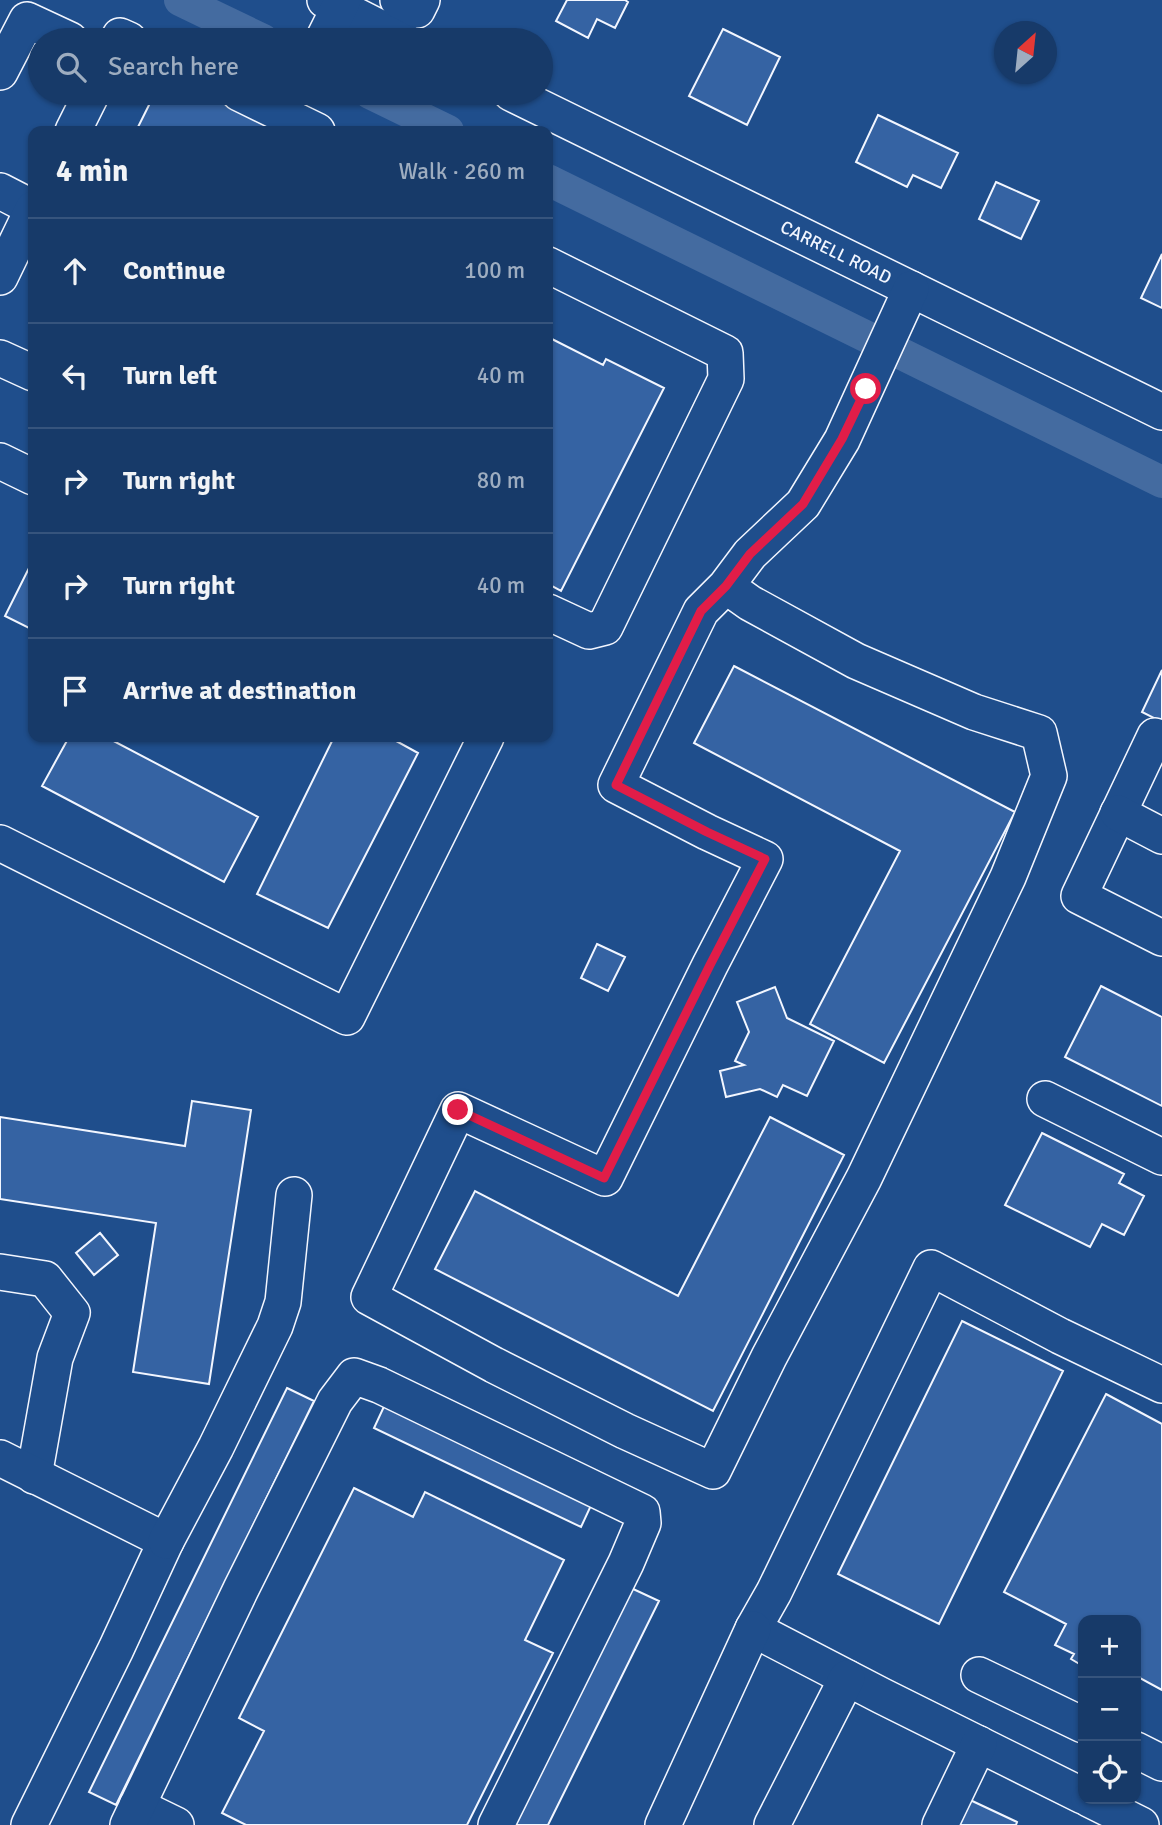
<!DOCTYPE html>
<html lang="en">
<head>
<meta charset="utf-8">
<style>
	body { margin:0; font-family:Signika,sans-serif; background:#20416f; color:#f1f3f6 }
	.controls { position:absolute; right:21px; bottom:21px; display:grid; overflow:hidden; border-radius:14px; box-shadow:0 2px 5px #0004 }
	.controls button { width:63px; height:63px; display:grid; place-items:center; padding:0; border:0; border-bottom:2px solid #36547d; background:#173a69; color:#f1f3f6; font:35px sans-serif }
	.compass { position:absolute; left:994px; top:21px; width:63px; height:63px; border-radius:50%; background:#173a69; box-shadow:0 2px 5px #0004; rotate:27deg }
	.stop { position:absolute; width:21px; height:21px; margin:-16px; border:5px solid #e11d48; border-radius:50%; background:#fff }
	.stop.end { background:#e11d48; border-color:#fff; box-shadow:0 2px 7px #0008 }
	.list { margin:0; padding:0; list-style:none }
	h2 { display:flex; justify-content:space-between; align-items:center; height:91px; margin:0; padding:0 28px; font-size:30px }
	h2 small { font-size:23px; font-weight:400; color:#9eadc0 }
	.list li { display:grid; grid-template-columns:46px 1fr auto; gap:21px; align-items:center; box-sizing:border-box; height:105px; padding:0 28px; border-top:2px solid #36547d }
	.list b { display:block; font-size:26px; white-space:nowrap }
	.list em { font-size:23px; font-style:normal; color:#9eadc0 }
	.icon { flex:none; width:38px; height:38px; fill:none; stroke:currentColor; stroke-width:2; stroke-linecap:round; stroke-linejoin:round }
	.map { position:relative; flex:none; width:1162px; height:1825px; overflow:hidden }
	.search { position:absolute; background:#173a69; box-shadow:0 2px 5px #0004; left:28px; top:28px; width:525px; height:77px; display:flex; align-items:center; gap:18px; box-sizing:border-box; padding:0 24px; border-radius:38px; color:#9eadc0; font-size:26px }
	.panel { position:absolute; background:#173a69; box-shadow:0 2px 5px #0004; left:28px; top:126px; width:525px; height:616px; border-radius:14px }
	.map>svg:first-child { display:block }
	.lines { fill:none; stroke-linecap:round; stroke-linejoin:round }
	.canal { stroke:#446ba0; stroke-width:32 }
	.building { fill:#3563a3; stroke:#f2f6ff; stroke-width:2 }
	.minor-casing { stroke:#f2f6ff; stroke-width:38 }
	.minor { stroke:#1f4e8c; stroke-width:35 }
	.route { stroke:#e11d48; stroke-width:9 }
	.labels { text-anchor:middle; stroke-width:5; stroke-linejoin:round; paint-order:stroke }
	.street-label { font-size:18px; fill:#f2f6ff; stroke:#1f4e8c }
</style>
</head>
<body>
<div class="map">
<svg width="1162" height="1825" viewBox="0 0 1162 1825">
	<rect width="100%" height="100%" fill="#1f4e8c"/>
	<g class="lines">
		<path class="canal" d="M 180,0 L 263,40
			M 370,93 L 448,131
			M 548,180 L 1162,482"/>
	</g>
	<path class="building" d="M 567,0 L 625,0 L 628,2 L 615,28 L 597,19 L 588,38 L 556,21 Z
		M 723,29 L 780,57 L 747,125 L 689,96 Z
		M 155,93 L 211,93 L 282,131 L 136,131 Z
		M 878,115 L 958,153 L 941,188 L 913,175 L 907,187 L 856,162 Z
		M 996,182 L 1039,201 L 1021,239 L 979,219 Z
		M 1162,254 L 1162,308 L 1141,298 Z
		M 548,337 L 603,365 L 606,359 L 664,388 L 561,591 L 548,584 Z
		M 33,560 L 33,630 L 5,616 Z
		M 734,666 L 1015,812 L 884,1063 L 810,1024 L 900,851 L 694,743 Z
		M 1162,670 L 1162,722 L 1142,712 Z
		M 69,737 L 106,737 L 258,817 L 224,882 L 42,786 Z
		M 334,737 L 389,737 L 418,753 L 328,928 L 257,894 Z
		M 597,944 L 625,957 L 608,991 L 581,978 Z
		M 1101,986 L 1162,1017 L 1162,1106 L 1065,1057 Z
		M 775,987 L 787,1018 L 834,1041 L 807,1096 L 783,1085 L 777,1097 L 760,1089 L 726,1097 L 720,1071 L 744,1065 L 735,1061 L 749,1032 L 737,1002 Z
		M 192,1101 L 251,1110 L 209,1384 L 133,1372 L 156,1223 L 0,1199 L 0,1117 L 185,1146 Z
		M 770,1117 L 844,1155 L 713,1411 L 435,1269 L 475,1191 L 678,1296 Z
		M 1042,1133 L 1124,1174 L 1119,1183 L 1144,1196 L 1124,1235 L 1102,1224 L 1090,1247 L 1005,1205 Z
		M 100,1233 L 118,1255 L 94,1275 L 76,1253 Z
		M 962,1321 L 1063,1371 L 939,1624 L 838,1574 Z
		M 287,1388 L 314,1401 L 116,1805 L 89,1792 Z
		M 1106,1394 L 1162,1424 L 1162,1690 L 1136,1676 L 1136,1620 L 1083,1620 L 1083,1666 L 1071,1659 L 1074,1654 L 1055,1645 L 1066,1624 L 1004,1592 Z
		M 387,1400 L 594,1499 L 581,1527 L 374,1428 Z
		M 354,1488 L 413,1517 L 425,1492 L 564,1560 L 525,1640 L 553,1653 L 467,1825 L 246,1825 L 222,1813 L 264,1731 L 239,1718 Z
		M 631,1588 L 659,1601 L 548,1825 L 514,1825 Z
		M 968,1799 L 1017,1822 L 1016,1825 L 957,1825 Z"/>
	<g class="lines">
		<g class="minor-casing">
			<g id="minor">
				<path d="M 325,0 L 404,40"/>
				<path d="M 398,0 L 417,10 L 422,0"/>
				<path d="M 118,40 L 120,36 L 129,40"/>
				<path d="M 323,40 L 343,0"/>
				<path d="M 0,72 L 27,20 L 70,40"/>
				<path d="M 239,93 L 317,131"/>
				<path id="s1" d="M 511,93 L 1162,412"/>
				<path d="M 73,131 L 92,93"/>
				<path d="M 0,191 L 33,208"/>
				<path d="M 548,265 L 725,353 L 726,379 L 605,627 L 589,631 L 548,612"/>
				<path d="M 0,277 L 33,209"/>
				<path d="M 0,358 L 33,373"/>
				<path d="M 0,461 L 33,477"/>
				<path d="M 726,586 L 750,603 L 856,661 L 974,712 L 1039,733 L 1049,776 L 1008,877 L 864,1178 L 769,1357 L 713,1471 L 625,1431 L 494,1365 L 369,1297 L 458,1110 L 605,1178 L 710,965 L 765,859 L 707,832 L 616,785 L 701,611 L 726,586 L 750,554 L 803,504 L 842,440 L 911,289"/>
				<path d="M 1162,740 L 1155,736 L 1079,896 L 1162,938"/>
				<path d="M 1118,813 L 1162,836"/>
				<path d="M 0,843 L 347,1017 L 486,737"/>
				<path d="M 1045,1099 L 1162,1157"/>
				<path d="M 0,1272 L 45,1279 L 72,1313 L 55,1358 L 34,1476"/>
				<path d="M 0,1458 L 166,1541 L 116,1649 L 29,1825"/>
				<path d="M 166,1541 L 216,1447 L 275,1326 L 283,1302 L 294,1195"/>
				<path d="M 979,1675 L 1083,1725"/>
				<path d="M 1136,1750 L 1162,1763"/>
				<path d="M 1083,1796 L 882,1696 L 753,1629 L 774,1592 L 931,1268 L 1060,1336 L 1162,1385"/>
				<path d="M 1089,1799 L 1141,1825"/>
				<path d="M 137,1806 L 176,1825"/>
				<path d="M 128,1825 L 241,1589 L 335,1401 L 354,1376 L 379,1385 L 642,1512 L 643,1523 L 626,1563 L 496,1825"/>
				<path d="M 663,1825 L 753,1629"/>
				<path d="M 772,1825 L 847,1678"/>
				<path d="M 940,1825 L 979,1744"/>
			</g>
		</g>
		<use href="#minor" class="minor"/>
	</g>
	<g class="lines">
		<path class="route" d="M 458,1110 L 604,1178 L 710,965 L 765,859 L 707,832 L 616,785 L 701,611 L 726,586 L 750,554 L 803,504 L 842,439 L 866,389"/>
	</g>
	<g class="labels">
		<g class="street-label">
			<text dy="6" stroke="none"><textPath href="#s1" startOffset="362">CARRELL ROAD</textPath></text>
		</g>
	</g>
</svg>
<div class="controls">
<button>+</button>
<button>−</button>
<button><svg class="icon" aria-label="locate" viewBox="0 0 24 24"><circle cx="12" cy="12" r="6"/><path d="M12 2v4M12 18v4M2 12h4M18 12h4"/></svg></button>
</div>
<svg class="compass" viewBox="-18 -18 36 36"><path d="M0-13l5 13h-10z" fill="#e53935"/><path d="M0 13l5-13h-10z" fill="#9eadc0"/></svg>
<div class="stop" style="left:866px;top:389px"></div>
<div class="stop end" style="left:458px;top:1110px"></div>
<div class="search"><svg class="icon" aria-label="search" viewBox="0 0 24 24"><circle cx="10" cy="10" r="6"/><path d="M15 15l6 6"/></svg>Search here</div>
<section class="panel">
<h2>4 min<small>Walk · 260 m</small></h2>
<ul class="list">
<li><svg class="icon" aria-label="ahead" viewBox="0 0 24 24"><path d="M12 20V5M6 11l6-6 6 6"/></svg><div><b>Continue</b></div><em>100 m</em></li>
<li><svg class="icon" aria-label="left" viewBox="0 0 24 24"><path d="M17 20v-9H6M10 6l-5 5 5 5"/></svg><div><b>Turn left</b></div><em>40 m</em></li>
<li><svg class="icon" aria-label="right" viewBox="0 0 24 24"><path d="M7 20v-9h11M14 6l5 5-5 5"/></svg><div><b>Turn right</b></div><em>80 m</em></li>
<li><svg class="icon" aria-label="right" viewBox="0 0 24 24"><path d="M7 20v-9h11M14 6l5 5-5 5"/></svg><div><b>Turn right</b></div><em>40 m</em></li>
<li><svg class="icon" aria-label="arrive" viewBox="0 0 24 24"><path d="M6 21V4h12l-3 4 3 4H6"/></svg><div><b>Arrive at destination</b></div></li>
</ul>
</section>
</div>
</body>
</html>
